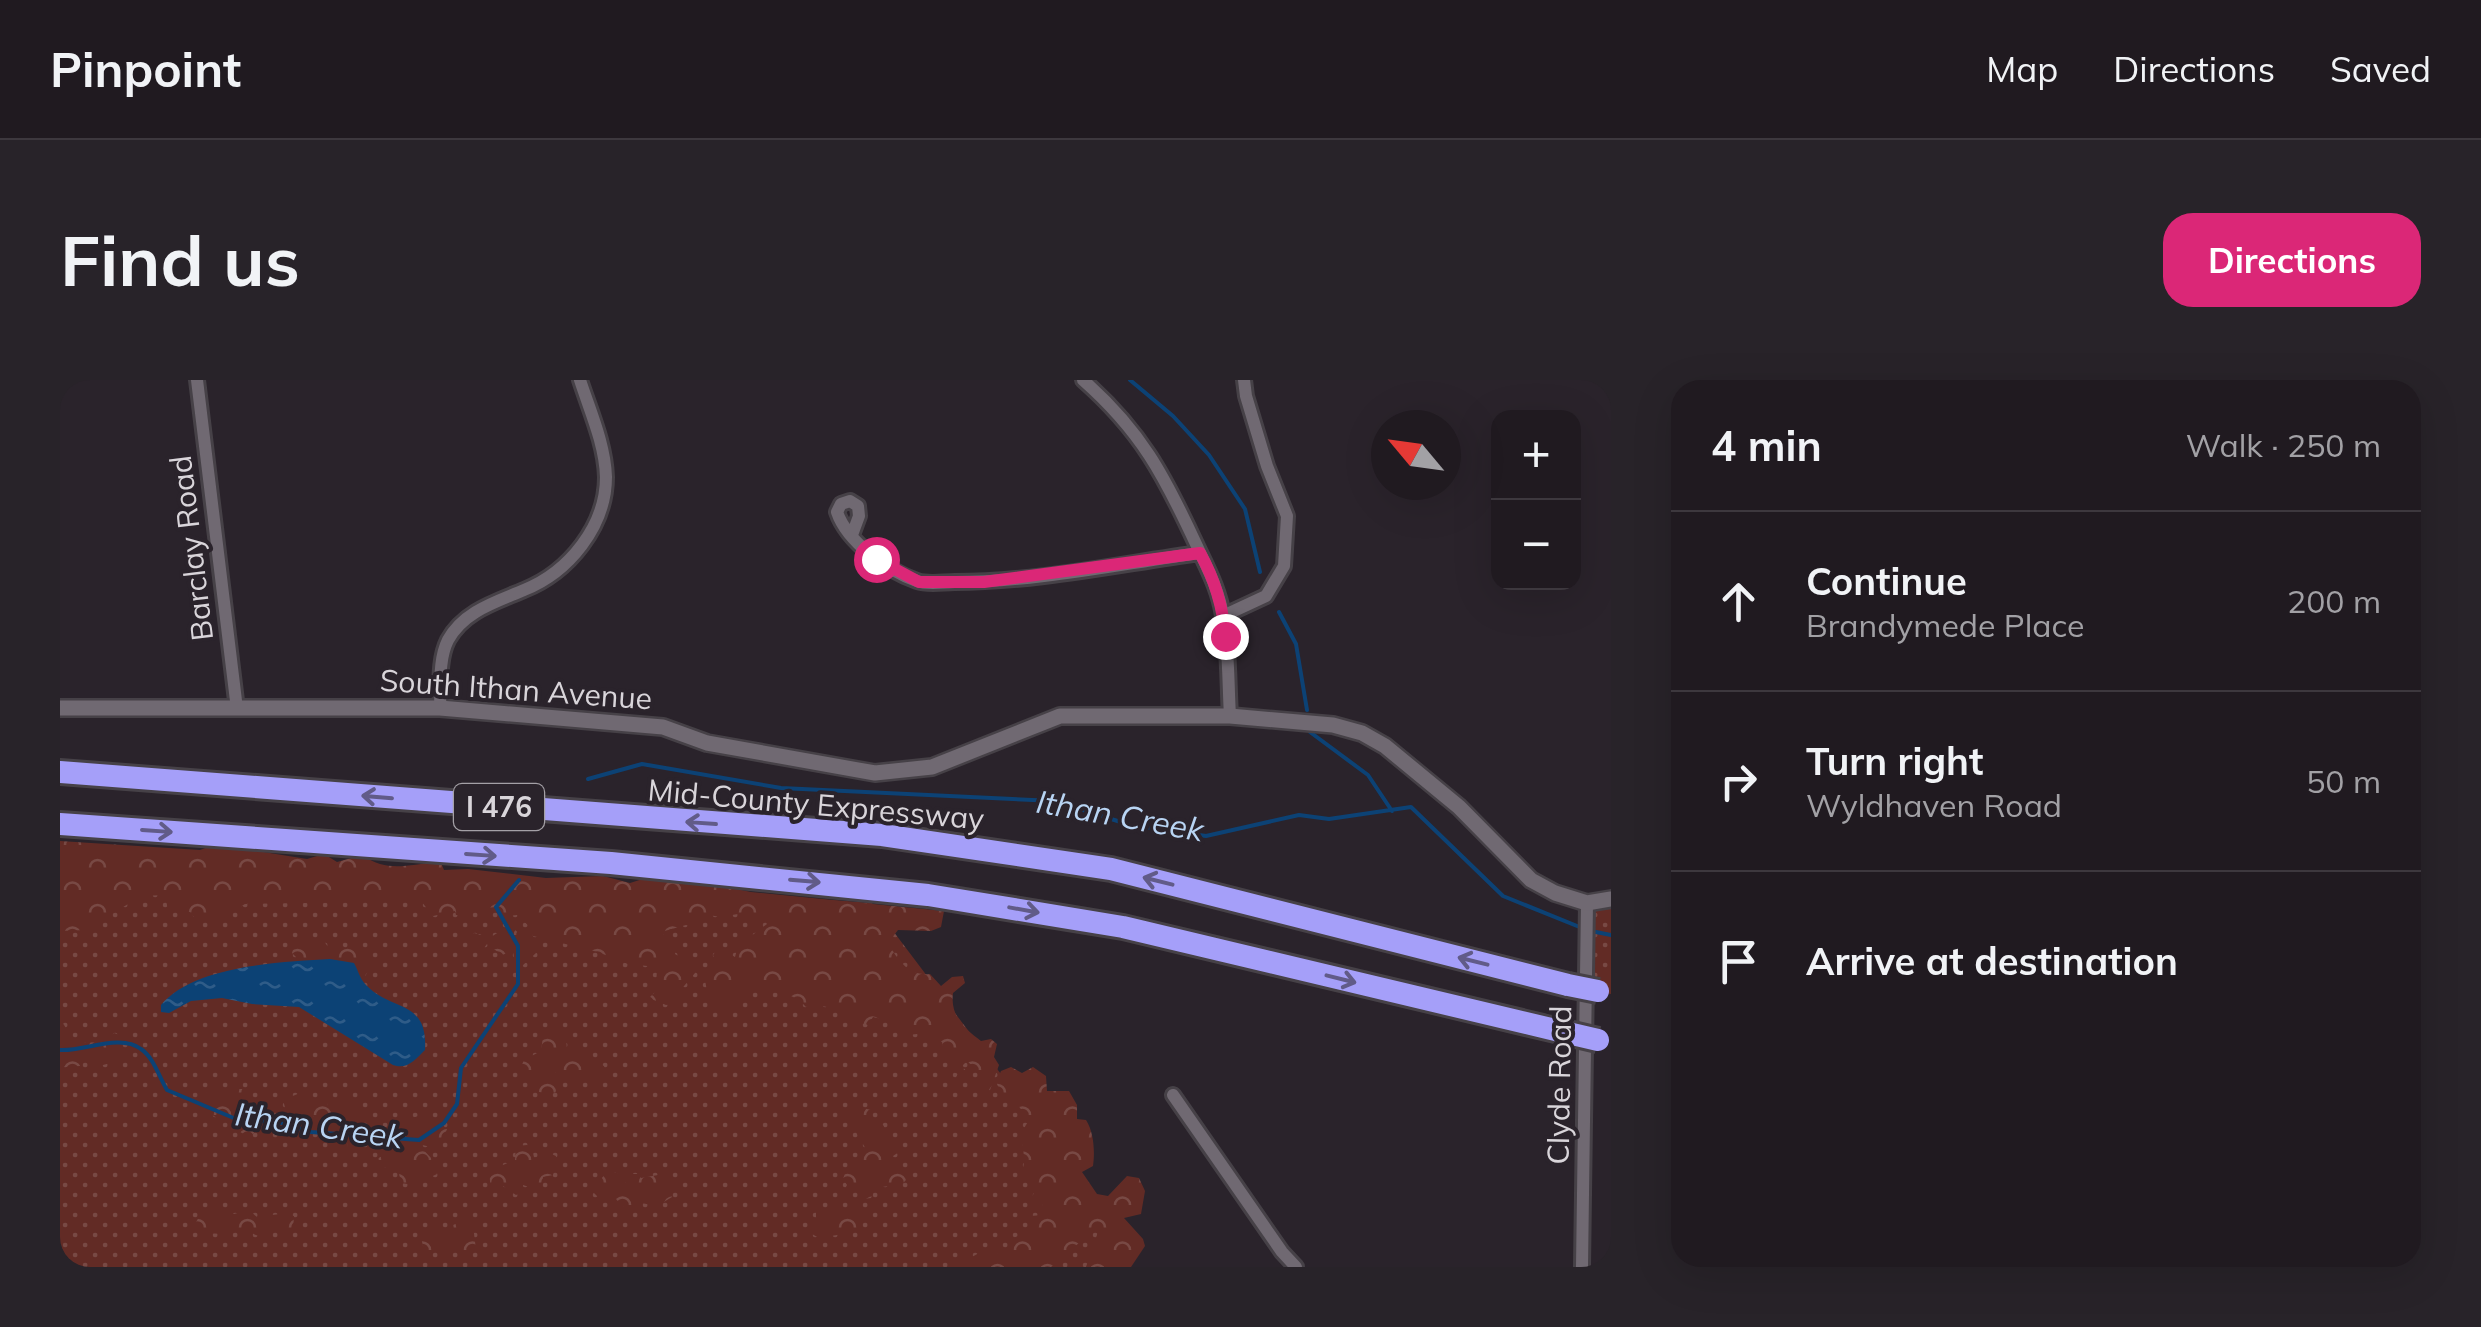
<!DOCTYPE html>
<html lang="en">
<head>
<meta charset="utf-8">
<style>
	body { margin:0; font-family:Mulish,sans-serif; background:#282329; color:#f1f3f6 }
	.controls { position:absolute; right:30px; top:30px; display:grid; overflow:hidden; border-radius:20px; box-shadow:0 10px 40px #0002 }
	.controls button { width:90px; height:90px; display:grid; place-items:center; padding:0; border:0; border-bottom:2px solid #3d383e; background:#201a20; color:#f1f3f6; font:50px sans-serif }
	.compass { position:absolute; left:1311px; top:30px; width:90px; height:90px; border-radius:50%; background:#201a20; box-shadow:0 10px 40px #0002; rotate:299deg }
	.stop { position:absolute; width:30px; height:30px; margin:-22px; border:8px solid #db2777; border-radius:50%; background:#fff }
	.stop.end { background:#db2777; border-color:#fff; box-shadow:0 2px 10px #0008 }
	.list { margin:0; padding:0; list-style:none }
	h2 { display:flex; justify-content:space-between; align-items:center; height:130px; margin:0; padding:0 40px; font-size:42px }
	h2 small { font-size:32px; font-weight:400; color:#a2a1a5 }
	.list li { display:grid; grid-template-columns:65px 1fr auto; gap:30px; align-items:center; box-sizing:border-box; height:180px; padding:0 40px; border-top:2px solid #3d383e }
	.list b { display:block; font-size:38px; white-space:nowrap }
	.list p { margin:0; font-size:32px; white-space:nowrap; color:#a2a1a5 }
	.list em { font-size:32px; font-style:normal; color:#a2a1a5 }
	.icon { flex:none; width:55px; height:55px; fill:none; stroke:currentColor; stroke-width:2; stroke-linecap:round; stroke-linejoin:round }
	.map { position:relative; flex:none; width:1551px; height:887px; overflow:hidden; border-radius:30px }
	header { display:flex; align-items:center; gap:60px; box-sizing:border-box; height:140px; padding:0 50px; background:#201a20; border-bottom:2px solid #3d383e }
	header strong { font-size:48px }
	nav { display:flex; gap:55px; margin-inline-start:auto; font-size:35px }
	.intro { display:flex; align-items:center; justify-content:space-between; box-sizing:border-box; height:240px; padding:0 60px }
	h1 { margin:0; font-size:70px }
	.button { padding:25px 45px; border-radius:30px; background:#db2777; color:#fff; font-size:35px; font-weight:700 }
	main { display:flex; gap:60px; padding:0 60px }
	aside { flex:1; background:#201a20; border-radius:30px; box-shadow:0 10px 40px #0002 }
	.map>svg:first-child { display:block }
	.green { fill:url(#green-dots) }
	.forest { fill:url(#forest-crowns) }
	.water { fill:url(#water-ripples) }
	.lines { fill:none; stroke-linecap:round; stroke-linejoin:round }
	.stream { stroke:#0c4275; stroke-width:4 }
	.minor-casing { stroke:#464147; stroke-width:18 }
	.tertiary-casing { stroke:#464147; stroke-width:20 }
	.motorway-casing { stroke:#464147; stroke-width:28 }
	.minor { stroke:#706972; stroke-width:12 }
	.tertiary { stroke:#706972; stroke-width:15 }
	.motorway { stroke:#a59ff9; stroke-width:22 }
	.motorway-bridge-casing { stroke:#464147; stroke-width:28; stroke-linecap:butt }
	.motorway-bridge { stroke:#a59ff9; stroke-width:22 }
	.oneway { stroke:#615b88 }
	.route { stroke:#db2777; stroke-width:12 }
	.labels { text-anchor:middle; stroke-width:8; stroke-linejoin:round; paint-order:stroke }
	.shield { fill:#2a232b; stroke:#a4a0a6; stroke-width:2.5 }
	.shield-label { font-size:28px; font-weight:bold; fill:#d9d5da }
	.street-label { font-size:30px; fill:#d9d5da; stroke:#2a232b }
	.water-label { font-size:32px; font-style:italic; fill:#b8d4f3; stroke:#2a232b }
</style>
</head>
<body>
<header>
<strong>Pinpoint</strong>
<nav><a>Map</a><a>Directions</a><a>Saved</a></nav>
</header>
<div class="intro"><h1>Find us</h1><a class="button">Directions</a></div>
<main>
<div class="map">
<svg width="1551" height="887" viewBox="0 0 1551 887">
	<defs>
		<pattern id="green-dots" width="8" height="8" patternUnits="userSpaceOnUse" patternTransform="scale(2.5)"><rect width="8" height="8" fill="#622b25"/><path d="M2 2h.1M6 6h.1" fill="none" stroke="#784944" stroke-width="1.8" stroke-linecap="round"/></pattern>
		<pattern id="forest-crowns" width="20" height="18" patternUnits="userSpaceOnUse" patternTransform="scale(2.5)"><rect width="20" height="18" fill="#622b25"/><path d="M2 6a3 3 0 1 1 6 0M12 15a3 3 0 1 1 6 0" fill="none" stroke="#784944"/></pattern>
		<pattern id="water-ripples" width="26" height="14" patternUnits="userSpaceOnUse" patternTransform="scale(2.5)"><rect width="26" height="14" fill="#0c4275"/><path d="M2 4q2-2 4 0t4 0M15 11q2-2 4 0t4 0" fill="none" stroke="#2f5c88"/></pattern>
	</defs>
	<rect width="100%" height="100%" fill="#2a232b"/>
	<path class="green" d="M 0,467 L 812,523 L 1057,848 L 1043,887 L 0,887 Z
		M 1551,519 L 1551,614 L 1519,608 L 1527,523 Z"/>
	<path class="forest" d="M 0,461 L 140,470 L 162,462 L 179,468 L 247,479 L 264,474 L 277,482 L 302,475 C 331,495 350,482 381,483 L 384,490 L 408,489 L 486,498 L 543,496 L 570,503 L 586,498 L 602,501 L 623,498 L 691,512 L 884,531 L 881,547 L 871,551 L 838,550 L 828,563 C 838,580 848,596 870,594 L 881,606 L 892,597 L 903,596 L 905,603 L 893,613 C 890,636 904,648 921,661 L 931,659 L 937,664 L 934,677 L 939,685 L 930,710 L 923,711 L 919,692 L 907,681 L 902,686 L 907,692 L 901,703 L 895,699 L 898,694 L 887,688 L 890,682 L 885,679 L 882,662 L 857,654 L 839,656 L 830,641 L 813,637 L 808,645 C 785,639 771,620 746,627 C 731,608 710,616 690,605 L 663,634 L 654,631 L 649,623 L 644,594 L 654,588 L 651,583 L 656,582 L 653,575 L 658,568 L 675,577 L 678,566 L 707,544 L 703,538 L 679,538 L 678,534 L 660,537 L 649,535 L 637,548 L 626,545 L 601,552 L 616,567 L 615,574 L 635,586 L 635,593 L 619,612 L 618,623 L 606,625 L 589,618 L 596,611 L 597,587 L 568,584 L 538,572 L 473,556 L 470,547 L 457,535 L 447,536 L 436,527 L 406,530 L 401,535 L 396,535 L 395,531 L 373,536 L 361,521 L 186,524 L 148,542 L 136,540 L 130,532 L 108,530 L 105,515 L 81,516 L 26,550 L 0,551 Z
		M 442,550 L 455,550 L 471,563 L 476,573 L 462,586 L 455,584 L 453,571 L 442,575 L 427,564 L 424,568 L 417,567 L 408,556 L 414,553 L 431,557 Z
		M 248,560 L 264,561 L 268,567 L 277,561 L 286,569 L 294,563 L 303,570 L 310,589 L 305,596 L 298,596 L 288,578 C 279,581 273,574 263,583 L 252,577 L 242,583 L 232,573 L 235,563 Z
		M 0,643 L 3,643 L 14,663 L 44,662 L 54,653 L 60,655 L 56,667 L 61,667 L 66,673 L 65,679 L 43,685 L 24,679 L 20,686 L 3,687 L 0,683 Z
		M 494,648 L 501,649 L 506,658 L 507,670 L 493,681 L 495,693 L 511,672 L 526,671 L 533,676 L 534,682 L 544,686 L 546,693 L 534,702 L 522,697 L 515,702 L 500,702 L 495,713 C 476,716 467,705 460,689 L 464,680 L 481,671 L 484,649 Z
		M 951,687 L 962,693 L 973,687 L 986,696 L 987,711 L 1009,711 L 1017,725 L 1017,739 L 1026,740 C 1034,752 1035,772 1033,786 L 1022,792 L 1037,814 L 1048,816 L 1067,796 L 1079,798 L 1085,811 L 1081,834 L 1064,838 L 1083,859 L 1085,866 L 1071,887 L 1026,887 L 1038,852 L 1034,850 L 991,887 L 894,887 L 919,873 L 936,872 L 943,878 L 948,876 L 954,858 L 962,854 L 969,855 L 971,836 L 982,835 L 983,818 L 972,818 L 975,809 L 969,803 L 973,797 L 963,789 C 967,771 956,755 969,741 L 958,725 L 944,719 L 936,702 L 941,691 Z
		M 176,709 L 186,709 L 193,718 L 185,737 L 198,748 L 190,757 L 180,752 L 179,739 L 174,742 L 167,737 L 159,739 L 142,729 L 140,718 C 149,709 155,710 166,716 Z
		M 240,713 L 250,721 L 261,715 L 266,717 L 268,726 L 291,719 L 298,723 L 303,734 L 300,745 L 281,752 L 288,765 L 283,777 L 272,768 L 270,753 L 258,748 L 253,736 L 245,740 L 227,735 L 223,720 Z
		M 799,727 L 811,730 L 811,738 L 824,746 L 820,758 L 830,760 L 830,766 L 839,772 L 830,778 L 845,789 L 848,798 L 842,804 L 822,807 L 810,800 L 814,811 L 811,818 L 803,819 L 796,811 L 790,814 L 785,809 L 787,805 L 783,799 L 787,788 L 794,788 L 795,780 L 807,771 L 790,742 L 792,732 Z
		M 359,736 L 377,740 L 387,749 L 382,762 L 375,768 L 358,764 L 371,778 L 377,794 L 354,805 L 341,803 L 338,789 L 323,787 L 317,779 L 329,772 L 323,763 L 332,754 L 333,743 Z
		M 467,765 L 472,767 L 474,778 L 489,773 L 496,776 L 493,795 L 483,797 L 483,804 L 472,808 L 463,805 L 463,812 L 456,815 L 443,806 L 437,813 L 431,811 L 429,791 L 455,780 L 456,766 Z
		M 547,793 L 557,793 L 566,803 L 572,794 L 580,794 L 581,798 L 598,795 L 608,802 L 612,817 L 597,826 L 576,822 L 567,831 L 556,819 L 542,821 L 530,809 Z
		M 160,827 L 174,834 L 189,830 L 197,837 L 220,834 L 234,836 L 233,850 C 228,851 224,849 219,849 C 208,851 202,864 188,849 L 167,854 L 141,853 L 135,844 L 140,835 Z
		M 764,828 L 798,832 L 802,845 L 795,852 L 759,858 L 752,854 L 750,846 L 756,844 L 756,833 Z
		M 412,837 L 416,870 L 407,877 L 396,868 L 364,871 L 361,857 L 373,844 L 379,851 Z"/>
	<path class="water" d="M 270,579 L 294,583 C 298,590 300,599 306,605 C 332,632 368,619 365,670 C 355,680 347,690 333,685 L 239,627 L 192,624 L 162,618 L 131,621 L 109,633 L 101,632 L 101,625 C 134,585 222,582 270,579 Z"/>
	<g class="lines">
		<path class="stream" d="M 1070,0 L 1113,36 L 1149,75 L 1185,129 L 1200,192
			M 1219,232 L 1236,264 L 1247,330
			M 1250,352 L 1308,395 L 1332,431
			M 528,399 L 582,384 L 721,408 L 995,421 L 1070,445 L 1146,456 L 1239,435 L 1269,439 L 1351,427 L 1443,516 L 1522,548
			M 1531,551 L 1551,555
			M 0,670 C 23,672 60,653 81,669 C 94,678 99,697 107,710 L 176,739 L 222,743 L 251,752 L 359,760 L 384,743 L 397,724 L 401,688 L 458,604 L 458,566 L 436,527 L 459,500"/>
		<g class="minor-casing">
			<path id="minor" d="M 137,0 L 177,329
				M 1023,0 C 1081,51 1104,95 1136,164 C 1147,188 1159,209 1163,236 C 1169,268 1168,303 1170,336
				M 792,155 L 799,136 L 798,126 L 790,121 L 781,124 L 777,132 C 787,162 828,191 857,201 C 868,205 883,202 895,202 C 976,202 1059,184 1140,173
				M 1163,236 L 1206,216 L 1224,186 L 1227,136 L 1207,86 L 1186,16 L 1184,0
				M 380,328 C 381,307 378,280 388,260 C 404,231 436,222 464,210 C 509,192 546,146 546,97 C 545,64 530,31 520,0
				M 1113,715 L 1222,872 L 1236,887
				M 1522,887 L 1527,523"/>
		</g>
		<g class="tertiary-casing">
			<path id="tertiary" d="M 0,328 L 380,328 L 603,347 L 647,363 L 815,393 L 872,387 L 1000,336 L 1170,336 L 1273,345 L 1302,353 L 1325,366 L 1399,427 L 1471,500 L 1495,513 L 1527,523 L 1551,519"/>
		</g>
		<g class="motorway-casing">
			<path id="motorway" d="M 0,392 L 822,455 L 1051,489 L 1508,605
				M 0,444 L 551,483 L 868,515 L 1063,547 L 1508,653"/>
		</g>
		<use href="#minor" class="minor"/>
		<use href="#tertiary" class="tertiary"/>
		<use href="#motorway" class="motorway"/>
		<g class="motorway-bridge-casing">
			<path id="motorway-bridge" d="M 1508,605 L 1538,611
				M 1508,653 L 1538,660"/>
		</g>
		<use href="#motorway-bridge" class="motorway-bridge"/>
	</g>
	<defs><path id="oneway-shaft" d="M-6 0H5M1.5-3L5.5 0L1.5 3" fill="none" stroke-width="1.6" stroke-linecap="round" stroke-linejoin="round" transform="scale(2.5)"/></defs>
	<g class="oneway">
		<use href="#oneway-shaft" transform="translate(317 417) rotate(-175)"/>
		<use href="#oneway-shaft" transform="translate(641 443) rotate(-176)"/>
		<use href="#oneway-shaft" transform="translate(97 451) rotate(4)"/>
		<use href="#oneway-shaft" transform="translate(421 475) rotate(4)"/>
		<use href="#oneway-shaft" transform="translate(745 501) rotate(5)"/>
		<use href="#oneway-shaft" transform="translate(1098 501) rotate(-166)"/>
		<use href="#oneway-shaft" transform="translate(964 530) rotate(10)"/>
		<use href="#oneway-shaft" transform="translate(1413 581) rotate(-166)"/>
		<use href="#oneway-shaft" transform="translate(1281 599) rotate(14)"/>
	</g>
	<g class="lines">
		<path class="route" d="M 816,179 L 859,202 L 924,202 L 1140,173 C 1155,200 1163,226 1165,256"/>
	</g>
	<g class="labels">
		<rect class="shield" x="394" y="404" width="90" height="46" rx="8"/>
		<g class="shield-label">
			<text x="439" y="437">I 476</text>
		</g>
		<g class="street-label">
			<text transform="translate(132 168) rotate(-97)" y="10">Barclay Road</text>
			<text transform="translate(456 310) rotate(4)" y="10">South Ithan Avenue</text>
			<text transform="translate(756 425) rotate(5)" y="10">Mid-County Expressway</text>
			<text transform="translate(1500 705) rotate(-89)" y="10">Clyde Road</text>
		</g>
		<g class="water-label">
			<text transform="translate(1060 436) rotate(10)" y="11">Ithan Creek</text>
			<text transform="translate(259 746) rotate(8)" y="11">Ithan Creek</text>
		</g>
	</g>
</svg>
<div class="controls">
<button>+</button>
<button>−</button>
</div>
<svg class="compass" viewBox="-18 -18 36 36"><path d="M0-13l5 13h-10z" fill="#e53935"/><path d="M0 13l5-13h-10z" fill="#a2a1a5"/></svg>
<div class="stop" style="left:816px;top:179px"></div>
<div class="stop end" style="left:1165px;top:256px"></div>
</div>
<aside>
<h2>4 min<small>Walk · 250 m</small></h2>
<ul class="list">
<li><svg class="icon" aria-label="ahead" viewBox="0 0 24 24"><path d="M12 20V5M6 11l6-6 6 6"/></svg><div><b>Continue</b><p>Brandymede Place</p></div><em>200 m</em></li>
<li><svg class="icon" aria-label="right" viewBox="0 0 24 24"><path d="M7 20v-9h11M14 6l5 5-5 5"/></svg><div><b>Turn right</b><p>Wyldhaven Road</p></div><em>50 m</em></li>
<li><svg class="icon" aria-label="arrive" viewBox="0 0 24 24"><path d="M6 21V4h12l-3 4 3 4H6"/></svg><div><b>Arrive at destination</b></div></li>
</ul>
</aside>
</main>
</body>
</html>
